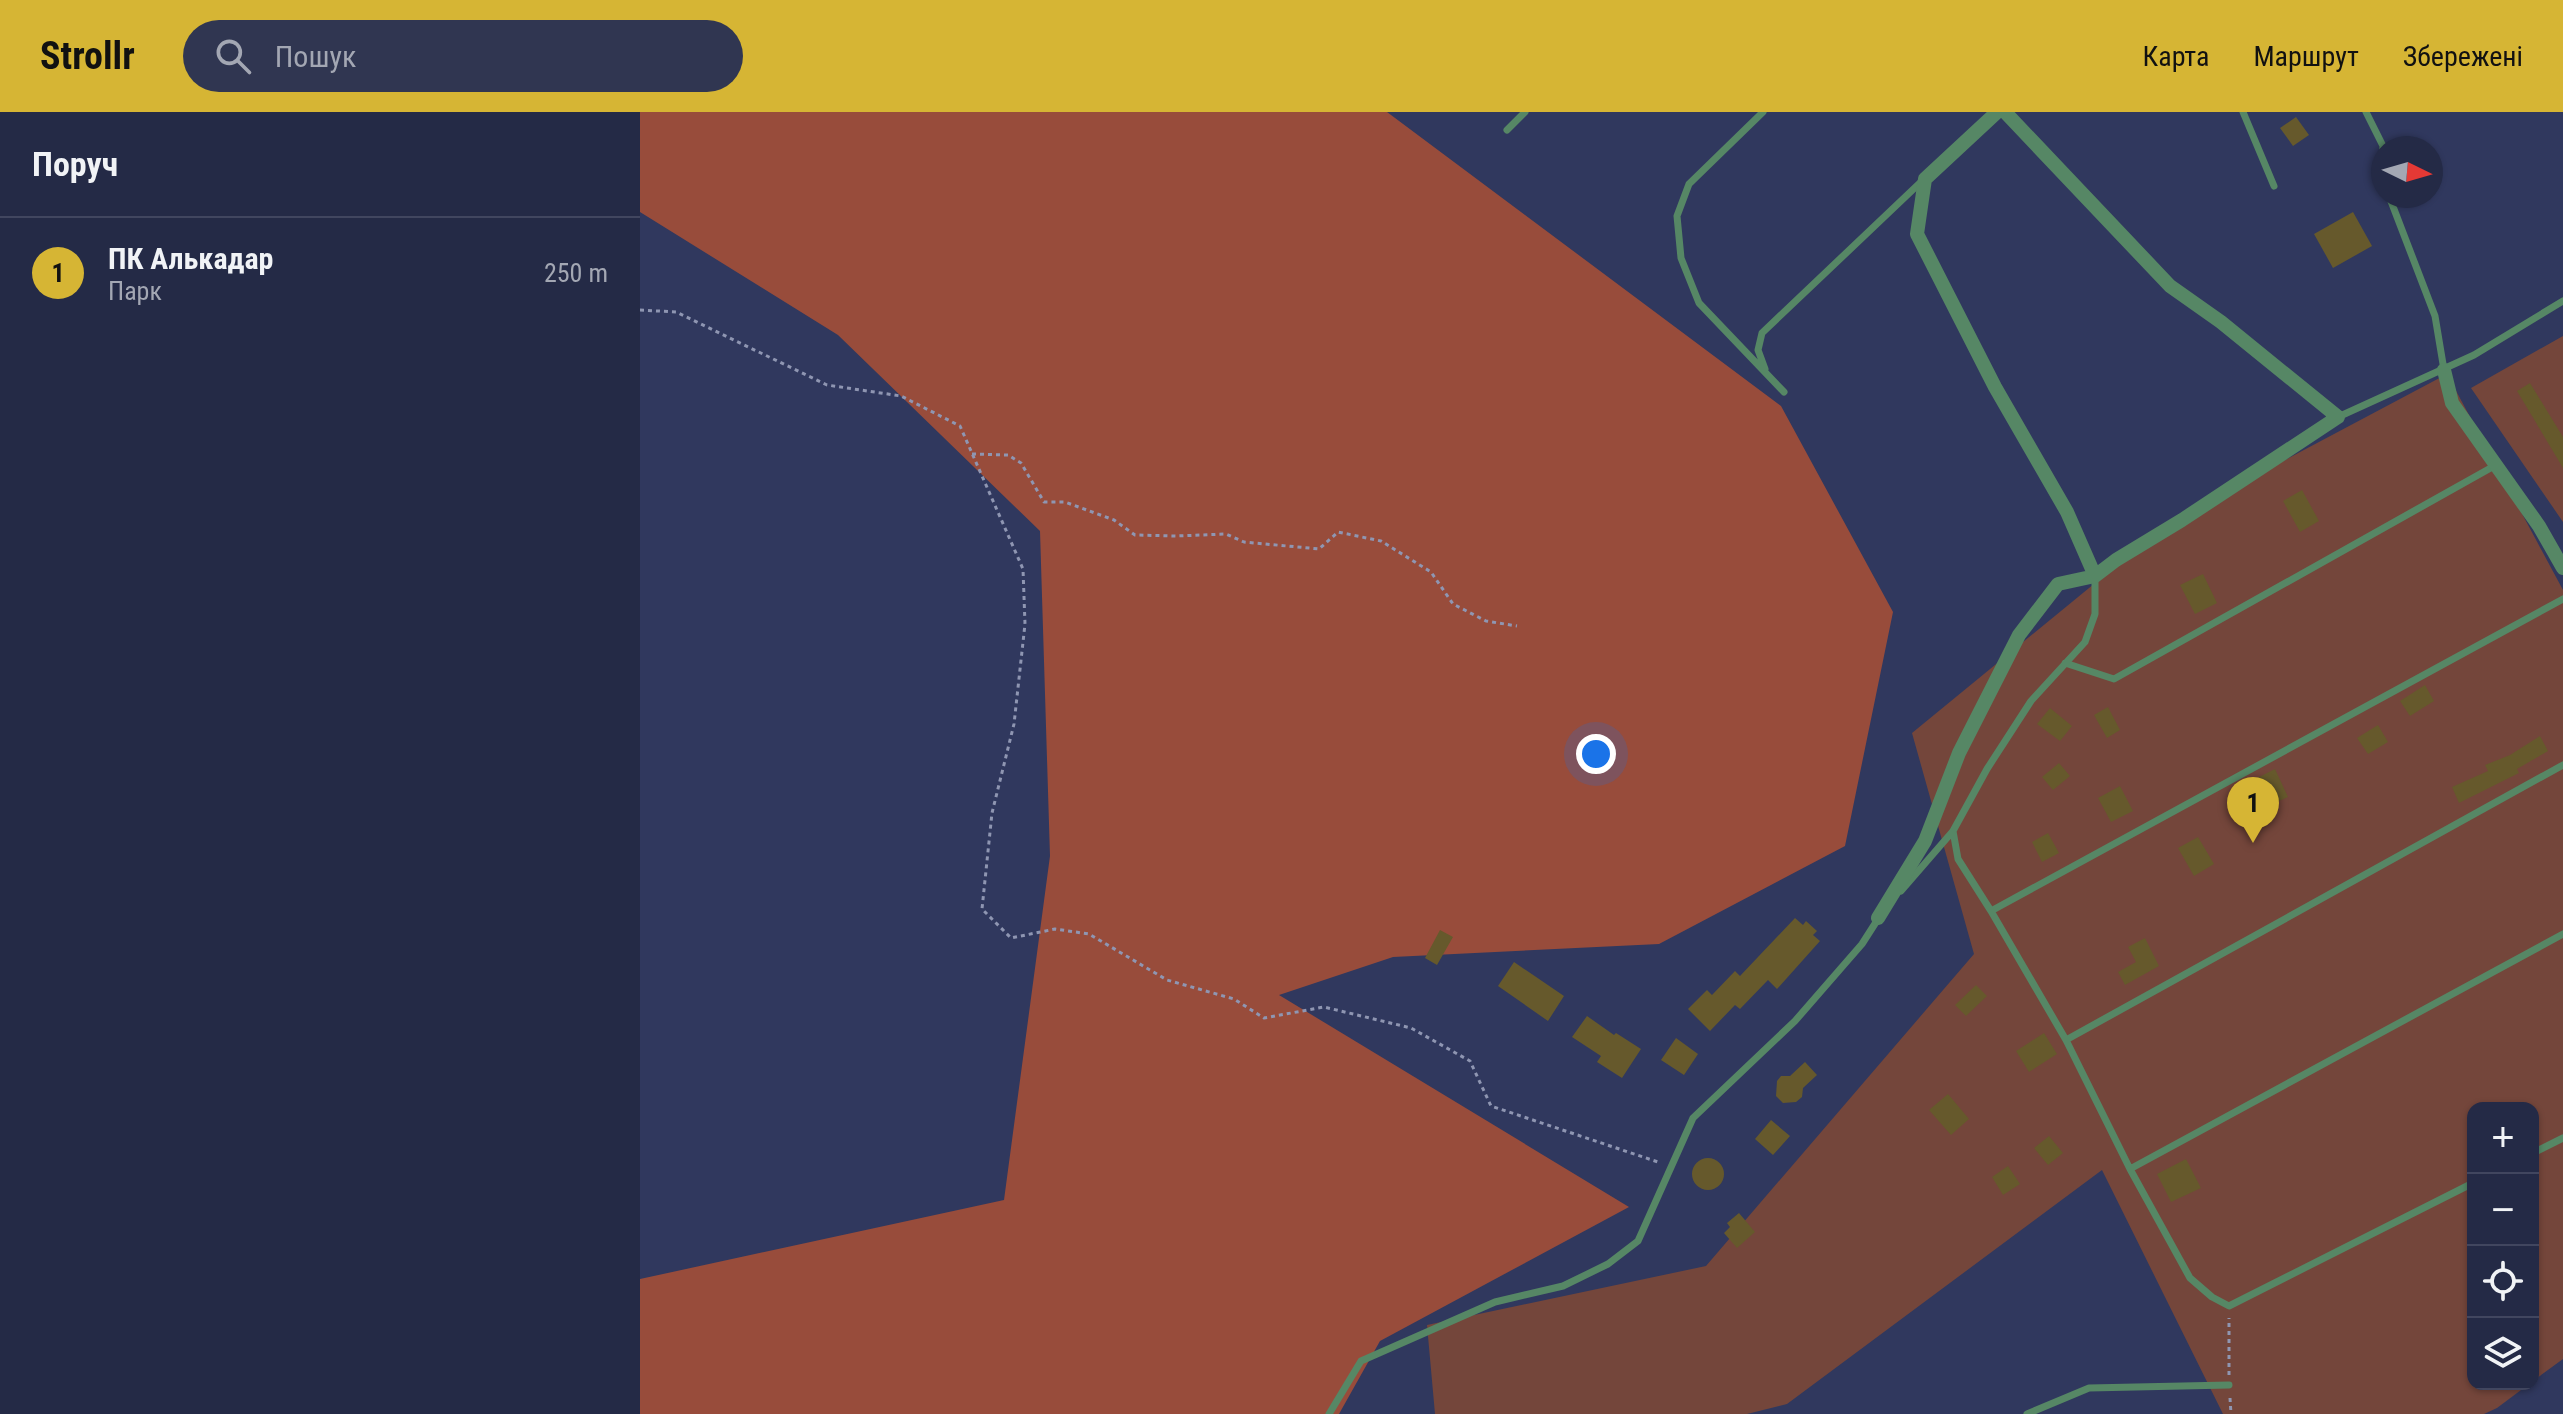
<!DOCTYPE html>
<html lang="uk">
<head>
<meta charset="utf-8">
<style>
	body { margin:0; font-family:"Roboto Condensed",sans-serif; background:#303651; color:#f1f3f6 }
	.controls { position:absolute; right:24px; bottom:24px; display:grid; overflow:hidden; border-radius:16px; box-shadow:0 2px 6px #0004 }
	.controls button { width:72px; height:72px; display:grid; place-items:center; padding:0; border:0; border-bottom:2px solid #41465f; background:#242a46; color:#f1f3f6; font:40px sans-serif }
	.compass { position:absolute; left:1731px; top:24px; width:72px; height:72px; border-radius:50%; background:#242a46; box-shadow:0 2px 6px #0004; rotate:95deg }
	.you { position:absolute; left:956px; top:642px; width:28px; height:28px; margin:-20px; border:6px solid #fff; border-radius:50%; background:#1a73e8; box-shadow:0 0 0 12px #1a73e833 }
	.badge { display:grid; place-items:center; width:52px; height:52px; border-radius:50%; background:#d6b534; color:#111; font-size:26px; font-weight:700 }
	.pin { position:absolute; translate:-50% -66px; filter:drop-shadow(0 2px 4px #0008) }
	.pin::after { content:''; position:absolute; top:42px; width:28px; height:24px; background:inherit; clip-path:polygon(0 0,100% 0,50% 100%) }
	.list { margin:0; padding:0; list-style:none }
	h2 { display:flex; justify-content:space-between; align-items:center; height:104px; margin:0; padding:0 32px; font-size:34px }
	h2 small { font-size:26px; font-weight:400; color:#a3a7b3 }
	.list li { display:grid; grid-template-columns:52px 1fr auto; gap:24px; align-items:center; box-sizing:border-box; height:112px; padding:0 32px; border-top:2px solid #41465f }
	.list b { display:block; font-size:30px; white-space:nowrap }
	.list p { margin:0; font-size:26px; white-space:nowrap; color:#a3a7b3 }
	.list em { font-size:26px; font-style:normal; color:#a3a7b3 }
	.icon { flex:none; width:44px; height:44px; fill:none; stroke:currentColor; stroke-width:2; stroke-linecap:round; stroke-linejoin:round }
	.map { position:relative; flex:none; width:1923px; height:1302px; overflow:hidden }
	header { display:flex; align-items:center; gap:48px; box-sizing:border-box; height:112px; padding:0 40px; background:#d6b534; color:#111 }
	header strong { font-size:38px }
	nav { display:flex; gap:44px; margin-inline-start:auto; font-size:28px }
	.search { width:560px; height:72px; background:#303651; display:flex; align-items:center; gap:20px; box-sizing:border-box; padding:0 28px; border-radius:44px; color:#a3a7b3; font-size:30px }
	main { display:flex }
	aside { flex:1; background:#242a46 }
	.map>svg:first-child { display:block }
	.green { fill:#74463b }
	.forest { fill:#984c3b }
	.building { fill:#66592c }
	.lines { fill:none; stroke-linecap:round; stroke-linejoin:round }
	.path { stroke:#8f96b2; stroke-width:3; stroke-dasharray:4 4; stroke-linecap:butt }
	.service { stroke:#568765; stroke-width:7 }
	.minor { stroke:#568765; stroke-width:14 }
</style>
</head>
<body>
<header>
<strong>Strollr</strong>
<div class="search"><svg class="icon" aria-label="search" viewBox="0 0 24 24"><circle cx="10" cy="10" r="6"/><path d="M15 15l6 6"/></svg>Пошук</div>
<nav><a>Карта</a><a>Маршрут</a><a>Збережені</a></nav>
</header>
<main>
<aside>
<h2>Поруч<small></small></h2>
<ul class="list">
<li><span class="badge">1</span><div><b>ПК Алькадар</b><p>Парк</p></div><em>250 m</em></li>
</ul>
</aside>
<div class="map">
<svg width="1923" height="1302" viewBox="0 0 1923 1302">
	<rect width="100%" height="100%" fill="#30385e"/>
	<path class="green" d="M 1923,224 L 1923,410 L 1831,276 Z
		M 1807,262 L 1923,478 L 1923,1247 L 1893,1269 L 1893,996 L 1833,996 L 1833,1272 L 1889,1272 L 1857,1296 L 1844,1302 L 1583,1302 L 1462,1058 L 1147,1292 L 1107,1302 L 795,1302 L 787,1213 L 1066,1154 L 1334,842 L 1272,621 L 1532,408 Z"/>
	<path class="forest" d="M 0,0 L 747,0 L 1141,294 L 1253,500 L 1205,734 L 1019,832 L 753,845 L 639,883 L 989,1095 L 740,1229 L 699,1302 L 0,1302 L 0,1167 L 364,1088 L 410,744 L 400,419 L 198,223 L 0,100 Z"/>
	<path class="building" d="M 1656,5 L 1669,23 L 1653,34 L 1640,16 Z
		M 1713,100 L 1732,134 L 1693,156 L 1674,122 Z
		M 1890,271 L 1923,325 L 1923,356 L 1877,279 Z
		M 1662,378 L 1679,409 L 1660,420 L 1643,389 Z
		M 1563,462 L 1577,491 L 1555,502 L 1540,473 Z
		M 1785,573 L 1794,589 L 1770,604 L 1760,589 Z
		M 1468,595 L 1480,618 L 1467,626 L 1454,603 Z
		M 1410,596 L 1432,614 L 1420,629 L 1397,612 Z
		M 1738,613 L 1748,630 L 1728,642 L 1717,626 Z
		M 1900,624 L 1908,639 L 1877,657 L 1879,661 L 1819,691 L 1812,675 L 1848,659 L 1845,653 L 1870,643 Z
		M 1419,651 L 1430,664 L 1413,678 L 1402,665 Z
		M 1635,657 L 1648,685 L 1630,693 L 1617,666 Z
		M 1480,674 L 1493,699 L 1471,710 L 1458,686 Z
		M 1408,721 L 1419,741 L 1402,750 L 1392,730 Z
		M 1558,725 L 1574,752 L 1554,764 L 1538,736 Z
		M 1155,806 L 1163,813 L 1166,809 L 1177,819 L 1173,823 L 1180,829 L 1137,877 L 1128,868 L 1100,897 L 1095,893 L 1070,919 L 1048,897 L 1067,878 L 1072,883 L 1095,859 L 1100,864 Z
		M 800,818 L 813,825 L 797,853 L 785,846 Z
		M 1505,826 L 1519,854 L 1485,873 L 1478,860 L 1496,850 L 1488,835 Z
		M 874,850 L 924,884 L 908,909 L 858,874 Z
		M 1336,873 L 1347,884 L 1326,904 L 1315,893 Z
		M 947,904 L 974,923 L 976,921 L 1001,937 L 982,966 L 957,950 L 961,944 L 932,925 Z
		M 1404,921 L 1417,942 L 1389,960 L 1376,939 Z
		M 1036,926 L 1058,942 L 1044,963 L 1021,948 Z
		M 1165,950 L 1177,963 L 1163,976 L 1162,985 L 1156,990 L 1143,991 L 1136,984 L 1137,969 L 1141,964 L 1150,964 Z
		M 1308,982 L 1329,1007 L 1311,1023 L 1289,998 Z
		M 1131,1008 L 1150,1024 L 1133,1043 L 1115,1027 Z
		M 1409,1024 L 1423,1041 L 1408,1053 L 1394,1036 Z
		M1052 1062a16 16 0 1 1 32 0a16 16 0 1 1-32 0Z
		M 1546,1047 L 1561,1076 L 1531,1090 L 1517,1062 Z
		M 1368,1054 L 1380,1072 L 1363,1083 L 1352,1065 Z
		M 1099,1101 L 1115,1120 L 1097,1136 L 1084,1121 L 1090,1115 L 1087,1111 Z"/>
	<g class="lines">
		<path class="path" d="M 0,198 L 36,200 L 187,273 L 261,284 L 320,314 L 383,457 L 385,512 L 374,612 L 352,701 L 342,797 L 371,826 L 415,817 L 449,822 L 527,868 L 594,887 L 624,906 L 684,895 L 771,916 L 830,949 L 851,994 L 1021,1051
			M 332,342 L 368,343 L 381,351 L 404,390 L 425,390 L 474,408 L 495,423 L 536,424 L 586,422 L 604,430 L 679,437 L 698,420 L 741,429 L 791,460 L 813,492 L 846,509 L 877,514
			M 1589,1263 L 1589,1206
			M 1590,1286 L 1591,1302"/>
		<path class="service" d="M 1123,0 L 1049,72 L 1037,104 L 1041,146 L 1059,191 L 1144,280
			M 1603,0 L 1634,74
			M 1726,0 L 1743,34 L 1741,60 L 1743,66
			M 867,18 L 885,0
			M 1749,84 L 1795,204 L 1804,258
			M 1125,257 L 1118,238 L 1122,221 L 1283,68
			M 1698,305 L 1834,243 L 1923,189
			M 1455,464 L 1455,502 L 1445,530 L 1391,589 L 1347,657 L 1313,719 L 1318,747 L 1351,799 L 1426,928 L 1490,1057 L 1550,1166 L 1572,1185 L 1589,1194 L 1833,1071
			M 1425,551 L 1474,567 L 1856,353
			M 1261,779 L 1313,719
			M 1351,799 L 1923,487
			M 1426,928 L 1923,653
			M 1893,1041 L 1923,1026
			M 1490,1057 L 1923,822
			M 689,1302 L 721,1249 L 855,1190 L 923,1174 L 968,1152 L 998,1129 L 1053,1006 L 1155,909 L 1222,832 L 1238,807
			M 1387,1302 L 1449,1276 L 1589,1273"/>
		<path class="minor" d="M 1365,0 L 1530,174 L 1581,210 L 1698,305 L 1542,408 L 1476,448 L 1455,464
			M 1804,258 L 1812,291 L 1899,414 L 1923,456
			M 1238,806 L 1285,729 L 1319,641 L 1379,523 L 1418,472 L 1455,464 L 1427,400 L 1355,275 L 1277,122 L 1285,67 L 1356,1"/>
	</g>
</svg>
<div class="controls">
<button>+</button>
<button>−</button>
<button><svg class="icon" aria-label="locate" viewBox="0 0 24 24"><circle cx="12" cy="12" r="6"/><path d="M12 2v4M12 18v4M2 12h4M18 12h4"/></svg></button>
<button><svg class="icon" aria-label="layers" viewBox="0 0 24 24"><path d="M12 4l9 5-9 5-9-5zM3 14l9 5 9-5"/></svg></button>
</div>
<svg class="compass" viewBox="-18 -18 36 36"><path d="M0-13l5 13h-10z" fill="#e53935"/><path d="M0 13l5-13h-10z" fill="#a3a7b3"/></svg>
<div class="you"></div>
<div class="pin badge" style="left:1613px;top:731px">1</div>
</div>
</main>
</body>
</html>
